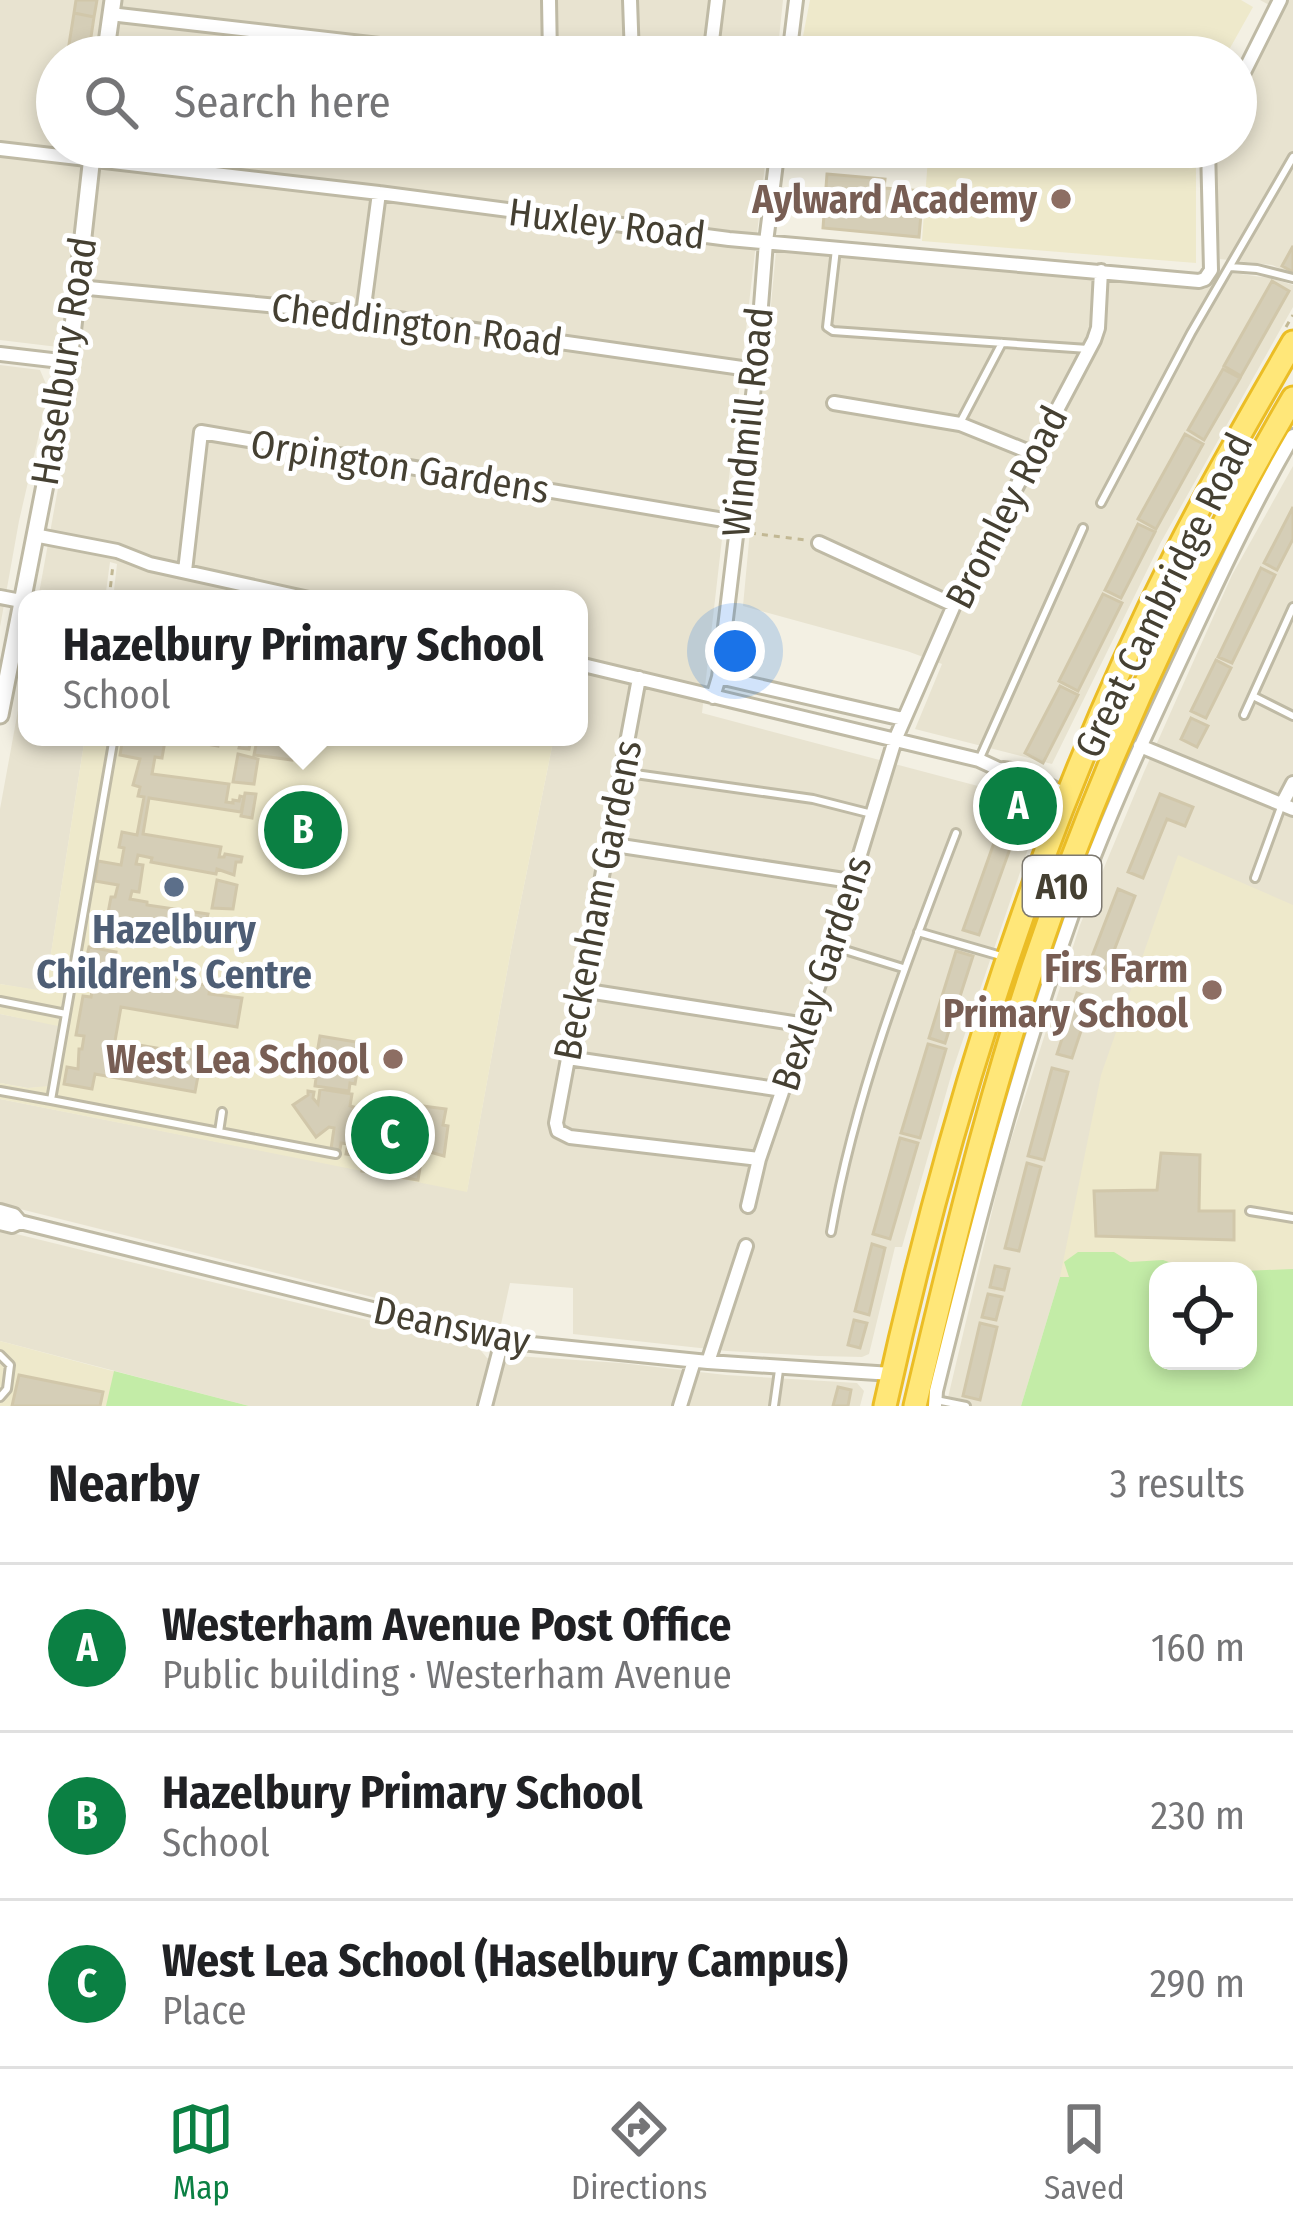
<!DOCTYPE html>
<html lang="en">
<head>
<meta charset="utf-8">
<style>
	body { margin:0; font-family:"Fira Sans Condensed",sans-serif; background:#f6f6f6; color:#202124 }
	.controls { position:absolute; right:36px; bottom:36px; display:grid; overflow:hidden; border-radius:24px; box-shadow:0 6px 18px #0003 }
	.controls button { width:108px; height:108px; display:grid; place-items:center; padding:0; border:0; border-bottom:3px solid #e0e0e0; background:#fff; color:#202124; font:60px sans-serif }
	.you { position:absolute; left:735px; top:651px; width:42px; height:42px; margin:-30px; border:9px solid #fff; border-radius:50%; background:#1a73e8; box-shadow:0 0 0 18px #1a73e833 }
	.badge { display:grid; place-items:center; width:78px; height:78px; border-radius:50%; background:#0b8043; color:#fff; font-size:39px; font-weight:700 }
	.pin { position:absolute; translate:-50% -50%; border:6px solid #fff; box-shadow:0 3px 12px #0006 }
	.popup { position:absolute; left:18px; top:590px; width:570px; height:156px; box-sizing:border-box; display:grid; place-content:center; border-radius:24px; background:#fff; filter:drop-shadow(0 3px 9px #0005); font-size:39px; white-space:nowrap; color:#757577 }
	.popup b { font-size:45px; color:#202124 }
	.popup::after { content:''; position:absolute; left:50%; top:100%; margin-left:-24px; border:24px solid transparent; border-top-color:#fff }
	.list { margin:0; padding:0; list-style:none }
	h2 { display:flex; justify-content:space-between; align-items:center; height:156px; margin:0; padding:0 48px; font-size:51px }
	h2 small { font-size:39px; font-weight:400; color:#757577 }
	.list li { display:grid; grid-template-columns:78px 1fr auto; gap:36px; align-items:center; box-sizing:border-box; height:168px; padding:0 48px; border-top:3px solid #e0e0e0 }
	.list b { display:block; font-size:45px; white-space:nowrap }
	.list p { margin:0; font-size:39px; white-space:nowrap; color:#757577 }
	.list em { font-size:39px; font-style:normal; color:#757577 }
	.icon { flex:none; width:66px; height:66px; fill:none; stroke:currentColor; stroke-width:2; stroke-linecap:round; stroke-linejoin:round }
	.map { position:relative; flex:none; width:1293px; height:1406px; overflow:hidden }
	.search { position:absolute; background:#fff; box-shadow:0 6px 18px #0003; left:36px; right:36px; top:36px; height:132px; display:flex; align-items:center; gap:30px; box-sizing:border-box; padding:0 42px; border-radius:66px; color:#757577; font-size:45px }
	.sheet { height:660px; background:#fff }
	nav { display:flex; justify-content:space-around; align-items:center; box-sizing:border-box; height:168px; border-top:3px solid #e0e0e0; background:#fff; font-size:33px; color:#757577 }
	nav a { display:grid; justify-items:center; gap:6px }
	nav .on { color:#0b8043 }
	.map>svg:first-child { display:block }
	.residential { fill:#e8e3d0 }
	.education { fill:#eee9cb }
	.green { fill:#c3eca7 }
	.building { fill:#d5ceb7; stroke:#d1c7aa; stroke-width:3 }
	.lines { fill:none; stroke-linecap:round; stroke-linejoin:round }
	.service-casing { stroke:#bfbaa5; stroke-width:12 }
	.minor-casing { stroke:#bfbaa5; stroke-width:18 }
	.tertiary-casing { stroke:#bfbaa5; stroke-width:21 }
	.trunk-casing { stroke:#ebbd25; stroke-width:27 }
	.path { stroke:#c2b894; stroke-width:3; stroke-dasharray:6 6; stroke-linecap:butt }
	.service { stroke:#fff; stroke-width:6 }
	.minor { stroke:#fff; stroke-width:12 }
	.tertiary { stroke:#fff; stroke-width:15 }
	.trunk { stroke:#ffe779; stroke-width:21 }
	.education-dot { fill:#8d6e63; stroke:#fff; stroke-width:4.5 }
	.service-dot { fill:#5c6f8a; stroke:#fff; stroke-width:4.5 }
	.labels { text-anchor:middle; stroke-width:10; stroke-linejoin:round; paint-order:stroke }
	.shield { fill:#fff; stroke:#7d7970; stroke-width:3 }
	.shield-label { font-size:36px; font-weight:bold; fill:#454032 }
	.education-label { font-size:39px; font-weight:bold; fill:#785e54; stroke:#fff; text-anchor:end }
	.street-label { font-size:39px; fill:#454032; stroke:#fff }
	.service-label { font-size:39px; font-weight:bold; fill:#4e5e75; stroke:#fff }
</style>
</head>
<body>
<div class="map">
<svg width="1293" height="1406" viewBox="0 0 1293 1406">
	<rect width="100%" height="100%" fill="#f3f0e3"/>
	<path class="residential" d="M 0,0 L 783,0 L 777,57 L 57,57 L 57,147 L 767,147 L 702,713 L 993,790 L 1036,805 L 1028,849 L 953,1069 L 902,1247 L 895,1247 L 869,1354 L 862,1357 L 819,1356 L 727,1351 L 573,1334 L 573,1288 L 510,1283 L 500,1329 L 0,1204 L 0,1099 L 467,1191 L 511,950 L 554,737 L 579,737 L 579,599 L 113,599 L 117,564 L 110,562 L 105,599 L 38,599 L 83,350 L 0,340 Z
		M 1260,0 L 1293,0 L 1293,274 L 1272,265 L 1220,259 L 1213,147 L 1236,147 L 1236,99 L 1282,12 Z
		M 776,251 L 1188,283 L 1205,289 L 1218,271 L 1270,278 L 1293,285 L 1293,307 L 1161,542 L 1052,764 L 915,729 L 942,664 L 907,651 L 743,606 Z
		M 0,365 L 40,370 L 49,391 L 19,521 L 0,627 Z
		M 1293,466 L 1293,1287 L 1248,1271 L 1158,1271 L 1158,1282 L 1060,1277 L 1021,1406 L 946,1406 L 1003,1165 L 1080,925 L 1144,772 L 1232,575 Z
		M 27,661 L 27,737 L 85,737 L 45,992 L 0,984 L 0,809 Z
		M 0,1014 L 58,1025 L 48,1087 L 28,1088 L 0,1083 Z
		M 0,1230 L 478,1347 L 487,1358 L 505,1363 L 516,1356 L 621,1363 L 726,1375 L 857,1383 L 864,1391 L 860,1406 L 249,1406 L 0,1341 Z"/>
	<path class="education" d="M 810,0 L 1241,0 L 1253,7 L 1225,57 L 799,57 Z
		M 813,147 L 1196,147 L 1196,263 L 922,241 L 928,157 Z
		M 85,737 L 554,737 L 511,950 L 467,1192 L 0,1099 L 0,1083 L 28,1088 L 48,1086 L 58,1026 L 0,1014 L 0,984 L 45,991 Z
		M 1178,855 L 1293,905 L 1293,1287 L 1248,1271 L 1158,1271 L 1158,1282 L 1060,1277 L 1101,1075 Z
		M 0,1341 L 154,1382 L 249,1406 L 0,1406 Z"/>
	<path class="green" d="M 1078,1252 L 1114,1252 L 1130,1262 L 1163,1260 L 1194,1271 L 1158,1271 L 1158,1361 L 1248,1361 L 1248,1271 L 1242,1271 L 1293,1269 L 1293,1406 L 1021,1406 L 1060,1277 L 1069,1277 L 1064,1262 Z
		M 114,1371 L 249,1406 L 106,1406 Z"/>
	<path class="building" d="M 76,0 L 97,0 L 94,17 L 74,13 Z
		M 74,13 L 94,17 L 88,57 L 67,57 Z
		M 827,174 L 885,179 L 884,188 L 923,191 L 919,237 L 823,228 Z
		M 1293,246 L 1293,272 L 1282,266 Z
		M 1272,281 L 1289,291 L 1241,376 L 1224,366 Z
		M 1223,369 L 1240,378 L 1204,440 L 1188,430 Z
		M 1185,434 L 1203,444 L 1156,529 L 1138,519 Z
		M 1293,507 L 1293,539 L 1277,570 L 1264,563 Z
		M 1138,524 L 1155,532 L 1121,598 L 1105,590 Z
		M 1261,568 L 1275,575 L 1232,663 L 1218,657 Z
		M 1103,594 L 1122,603 L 1078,691 L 1059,681 Z
		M 1216,660 L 1231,668 L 1206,718 L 1191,711 Z
		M 1060,686 L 1078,695 L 1043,763 L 1025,753 Z
		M 1191,718 L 1208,726 L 1197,747 L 1181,739 Z
		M 123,737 L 143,740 L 144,737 L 159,737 L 158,740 L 165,741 L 162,758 L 155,757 L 152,774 L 229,784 L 226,802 L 233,803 L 233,800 L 239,801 L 240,796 L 244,797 L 241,812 L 149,798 L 143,834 L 221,847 L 219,857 L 224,857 L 225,854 L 242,857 L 241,862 L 236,862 L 234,875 L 217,869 L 216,874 L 151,862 L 152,858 L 138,855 L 136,864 L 143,865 L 139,892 L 132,891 L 130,899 L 147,902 L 147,905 L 208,914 L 206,922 L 211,923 L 212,919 L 228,922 L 227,927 L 222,926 L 220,940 L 210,938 L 211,935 L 110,920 L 111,913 L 108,913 L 111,897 L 115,897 L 118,885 L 95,881 L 98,861 L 121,865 L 124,848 L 119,847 L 122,832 L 137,835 L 144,797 L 138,796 L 140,787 L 133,785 L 140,759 L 120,755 Z
		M 234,737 L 234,740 L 241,741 L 244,737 L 296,737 L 292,760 L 254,755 L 257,740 L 251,739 L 249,749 L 239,748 L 240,744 L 219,741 L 218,746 L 172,738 Z
		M 238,754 L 258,759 L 254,784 L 233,782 Z
		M 245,793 L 256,794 L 252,818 L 241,816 Z
		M 991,793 L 1014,802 L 1016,796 L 1027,801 L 1018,823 L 985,810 Z
		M 1160,794 L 1193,807 L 1185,826 L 1167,819 L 1143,878 L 1128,872 Z
		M 1000,826 L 1016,832 L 979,935 L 963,930 Z
		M 217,880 L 237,885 L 233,909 L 212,908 Z
		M 1118,889 L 1135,896 L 1103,979 L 1086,972 Z
		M 89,947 L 116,952 L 113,969 L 210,986 L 209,994 L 242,998 L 237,1027 L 121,1007 L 115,1041 L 186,1053 L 187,1049 L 202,1052 L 196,1075 L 198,1076 L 195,1092 L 95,1074 L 92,1089 L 64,1084 L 67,1067 L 78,1069 L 79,1049 L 82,1049 L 84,1036 L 76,1035 L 83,996 L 91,997 L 93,986 L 91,985 L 97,966 L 85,964 Z
		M 956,951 L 973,956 L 945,1043 L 929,1038 Z
		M 1077,993 L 1092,998 L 1072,1058 L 1057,1054 Z
		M 320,1036 L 362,1043 L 355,1084 L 350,1083 L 349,1091 L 315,1086 L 316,1078 L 313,1077 Z
		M 928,1044 L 946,1049 L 920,1138 L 901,1133 Z
		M 1052,1068 L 1068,1072 L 1044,1160 L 1028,1156 Z
		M 320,1089 L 352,1094 L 350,1106 L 354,1107 L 350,1124 L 364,1127 L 365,1119 L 395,1124 L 394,1131 L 408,1134 L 409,1117 L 413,1117 L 415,1105 L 446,1109 L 443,1125 L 448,1126 L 444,1156 L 423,1150 L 418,1180 L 362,1171 L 365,1157 L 346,1154 L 348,1144 L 341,1143 L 340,1150 L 331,1149 L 334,1128 L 329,1127 L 316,1137 L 293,1105 L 308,1095 L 308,1091 L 314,1092 L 313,1098 L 318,1104 Z
		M 900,1138 L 918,1143 L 890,1239 L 873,1234 Z
		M 1161,1153 L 1200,1155 L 1199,1211 L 1234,1211 L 1234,1240 L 1096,1236 L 1094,1191 L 1157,1190 Z
		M 1027,1163 L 1041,1167 L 1019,1251 L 1005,1248 Z
		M 872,1244 L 885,1248 L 869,1315 L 855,1311 Z
		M 995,1266 L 1009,1269 L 1004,1290 L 990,1287 Z
		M 988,1294 L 1002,1297 L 996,1320 L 982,1317 Z
		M 854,1320 L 867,1323 L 860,1348 L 848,1345 Z
		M 980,1323 L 997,1327 L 980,1400 L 963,1396 Z
		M 19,1375 L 103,1392 L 100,1406 L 12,1406 Z
		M 838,1387 L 851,1390 L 848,1406 L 833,1406 Z"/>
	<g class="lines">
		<g class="service-casing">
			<path id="service" d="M 836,249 L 827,327 L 833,331 L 1088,349
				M 1230,267 L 1257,269 L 1293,278
				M 961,421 L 1002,343
				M 1101,503 L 1191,333 L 1293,157
				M 1253,696 L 1293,716
				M 1244,715 L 1293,607
				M 979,760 L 1083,528
				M 621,772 L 813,799 L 872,814
				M 1255,878 L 1281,807
				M 918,932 L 1001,956
				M 835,947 L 903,968
				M 0,1001 L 66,1014 L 51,1100 L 219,1132 L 222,1112
				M 66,1014 L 114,737
				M 0,1091 L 51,1100
				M 219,1132 L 336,1154
				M 1250,1211 L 1293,1218
				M 831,1232 C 855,1094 906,963 956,833
				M 0,1355 L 10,1365 L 7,1389 L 0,1397
				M 936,1400 L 966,1406
				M 774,1406 L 779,1370"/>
		</g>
		<g class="minor-casing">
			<path id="minor" d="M 549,0 L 550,57
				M 630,0 L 632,57
				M 110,14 L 484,57
				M 710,57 L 717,0
				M 789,57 L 796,0
				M 1236,88 L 1280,0
				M 0,149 L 379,193 L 729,239 L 1199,281 L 1205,279 L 1211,270 L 1208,147
				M 78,287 L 363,314 L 756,370
				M 363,314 L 379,193
				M 0,354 L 69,362
				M 834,403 L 960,424 L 1032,453
				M 34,535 L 117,551 L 150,564 L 309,599
				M 819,543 L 954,605
				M 185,571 L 201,432 L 736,522
				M 0,597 L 21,601
				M 579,664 L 979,760 L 1035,786 L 1045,785
				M 719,677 L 903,719
				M 639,678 L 556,1123 L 558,1131 L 570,1137 L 759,1159
				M 713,697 L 719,677 L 756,370 L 766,242 L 778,147
				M 1140,746 L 1293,809
				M 1003,769 C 1030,771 1044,785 1067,795
				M 1282,804 L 1293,783
				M 608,844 L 851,881
				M 581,990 L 806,1025
				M 568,1058 L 783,1090
				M 748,1206 L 759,1159 L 832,946 L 895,740 L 954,605 L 1094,340 L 1098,328 L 1101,271
				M 0,1211 L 14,1215 L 20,1222
				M 0,1223 L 12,1226 L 20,1222 L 502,1341 L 708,1362 L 892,1374
				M 708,1362 L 746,1246
				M 485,1406 L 502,1341
				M 680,1406 L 694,1361
				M 935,1406 L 936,1391 C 978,1220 1023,1047 1084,882 C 1116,797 1155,714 1194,631 C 1225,565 1256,499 1293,436"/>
		</g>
		<g class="tertiary-casing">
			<path id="tertiary" d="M 105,57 L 113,0
				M 0,715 L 69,362 L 93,147"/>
		</g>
		<g class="trunk-casing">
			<path id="trunk" d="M 885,1406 C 949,1114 1039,824 1174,557 C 1211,484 1252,413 1293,342
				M 915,1406 C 950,1258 985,1111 1033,967 C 1100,769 1188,578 1293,398"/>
		</g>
		<path class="path" d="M 1286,327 L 1293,315
			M 750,533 L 806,540
			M 109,599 L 113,565"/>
		<use href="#service" class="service"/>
		<use href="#minor" class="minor"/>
		<use href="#tertiary" class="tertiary"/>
		<use href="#trunk" class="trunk"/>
	</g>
	<g class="education-dot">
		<circle cx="1061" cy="199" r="12"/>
		<circle cx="1212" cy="990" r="12"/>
		<circle cx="393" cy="1059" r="12"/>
	</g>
	<circle class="service-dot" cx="174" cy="887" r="12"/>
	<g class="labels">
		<rect class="shield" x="1023" y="856" width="78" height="60" rx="9"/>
		<g class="shield-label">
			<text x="1062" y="899">A10</text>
		</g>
		<g class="education-label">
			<text x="1037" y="213">Aylward Academy</text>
			<text x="1188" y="982">Firs Farm<tspan x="1188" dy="45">Primary School</tspan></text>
			<text x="369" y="1073">West Lea School</text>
		</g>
		<g class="street-label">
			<text transform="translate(607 223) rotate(7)" y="14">Huxley Road</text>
			<text transform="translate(417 324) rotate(7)" y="14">Cheddington Road</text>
			<text transform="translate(63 361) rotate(-81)" y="14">Haselbury Road</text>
			<text transform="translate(747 422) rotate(-84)" y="14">Windmill Road</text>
			<text transform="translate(400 466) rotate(9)" y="14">Orpington Gardens</text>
			<text transform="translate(1006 507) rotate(-63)" y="14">Bromley Road</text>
			<text transform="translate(1163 595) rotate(-64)" y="14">Great Cambridge Road</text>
			<text transform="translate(597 900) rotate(-79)" y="14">Beckenham Gardens</text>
			<text transform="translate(821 973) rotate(-72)" y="14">Bexley Gardens</text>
			<text transform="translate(452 1325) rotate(12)" y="14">Deansway</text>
		</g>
		<g class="service-label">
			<text x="174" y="943">Hazelbury<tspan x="174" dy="45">Children's Centre</tspan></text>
		</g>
	</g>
</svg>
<div class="controls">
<button><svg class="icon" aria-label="locate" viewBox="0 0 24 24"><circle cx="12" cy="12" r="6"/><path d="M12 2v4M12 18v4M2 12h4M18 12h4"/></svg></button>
</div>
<div class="you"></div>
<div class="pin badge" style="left:1018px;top:806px">A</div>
<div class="pin badge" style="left:303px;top:830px">B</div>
<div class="popup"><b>Hazelbury Primary School</b>School</div>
<div class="pin badge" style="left:390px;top:1135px">C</div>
<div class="search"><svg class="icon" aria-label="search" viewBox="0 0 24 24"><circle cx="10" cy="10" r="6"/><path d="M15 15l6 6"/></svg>Search here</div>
</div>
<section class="sheet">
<h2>Nearby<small>3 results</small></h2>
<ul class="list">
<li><span class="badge">A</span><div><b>Westerham Avenue Post Office</b><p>Public building · Westerham Avenue</p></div><em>160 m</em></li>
<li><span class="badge">B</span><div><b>Hazelbury Primary School</b><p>School</p></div><em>230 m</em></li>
<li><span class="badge">C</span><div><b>West Lea School (Haselbury Campus)</b><p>Place</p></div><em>290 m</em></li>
</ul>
</section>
<nav>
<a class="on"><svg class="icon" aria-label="map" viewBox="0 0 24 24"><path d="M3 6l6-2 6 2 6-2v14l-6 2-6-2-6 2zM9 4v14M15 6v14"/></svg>Map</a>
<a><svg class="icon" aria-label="directions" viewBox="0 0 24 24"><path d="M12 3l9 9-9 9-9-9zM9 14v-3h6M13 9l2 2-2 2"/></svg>Directions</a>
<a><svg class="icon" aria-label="saved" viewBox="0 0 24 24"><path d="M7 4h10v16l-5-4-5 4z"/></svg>Saved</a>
</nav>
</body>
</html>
